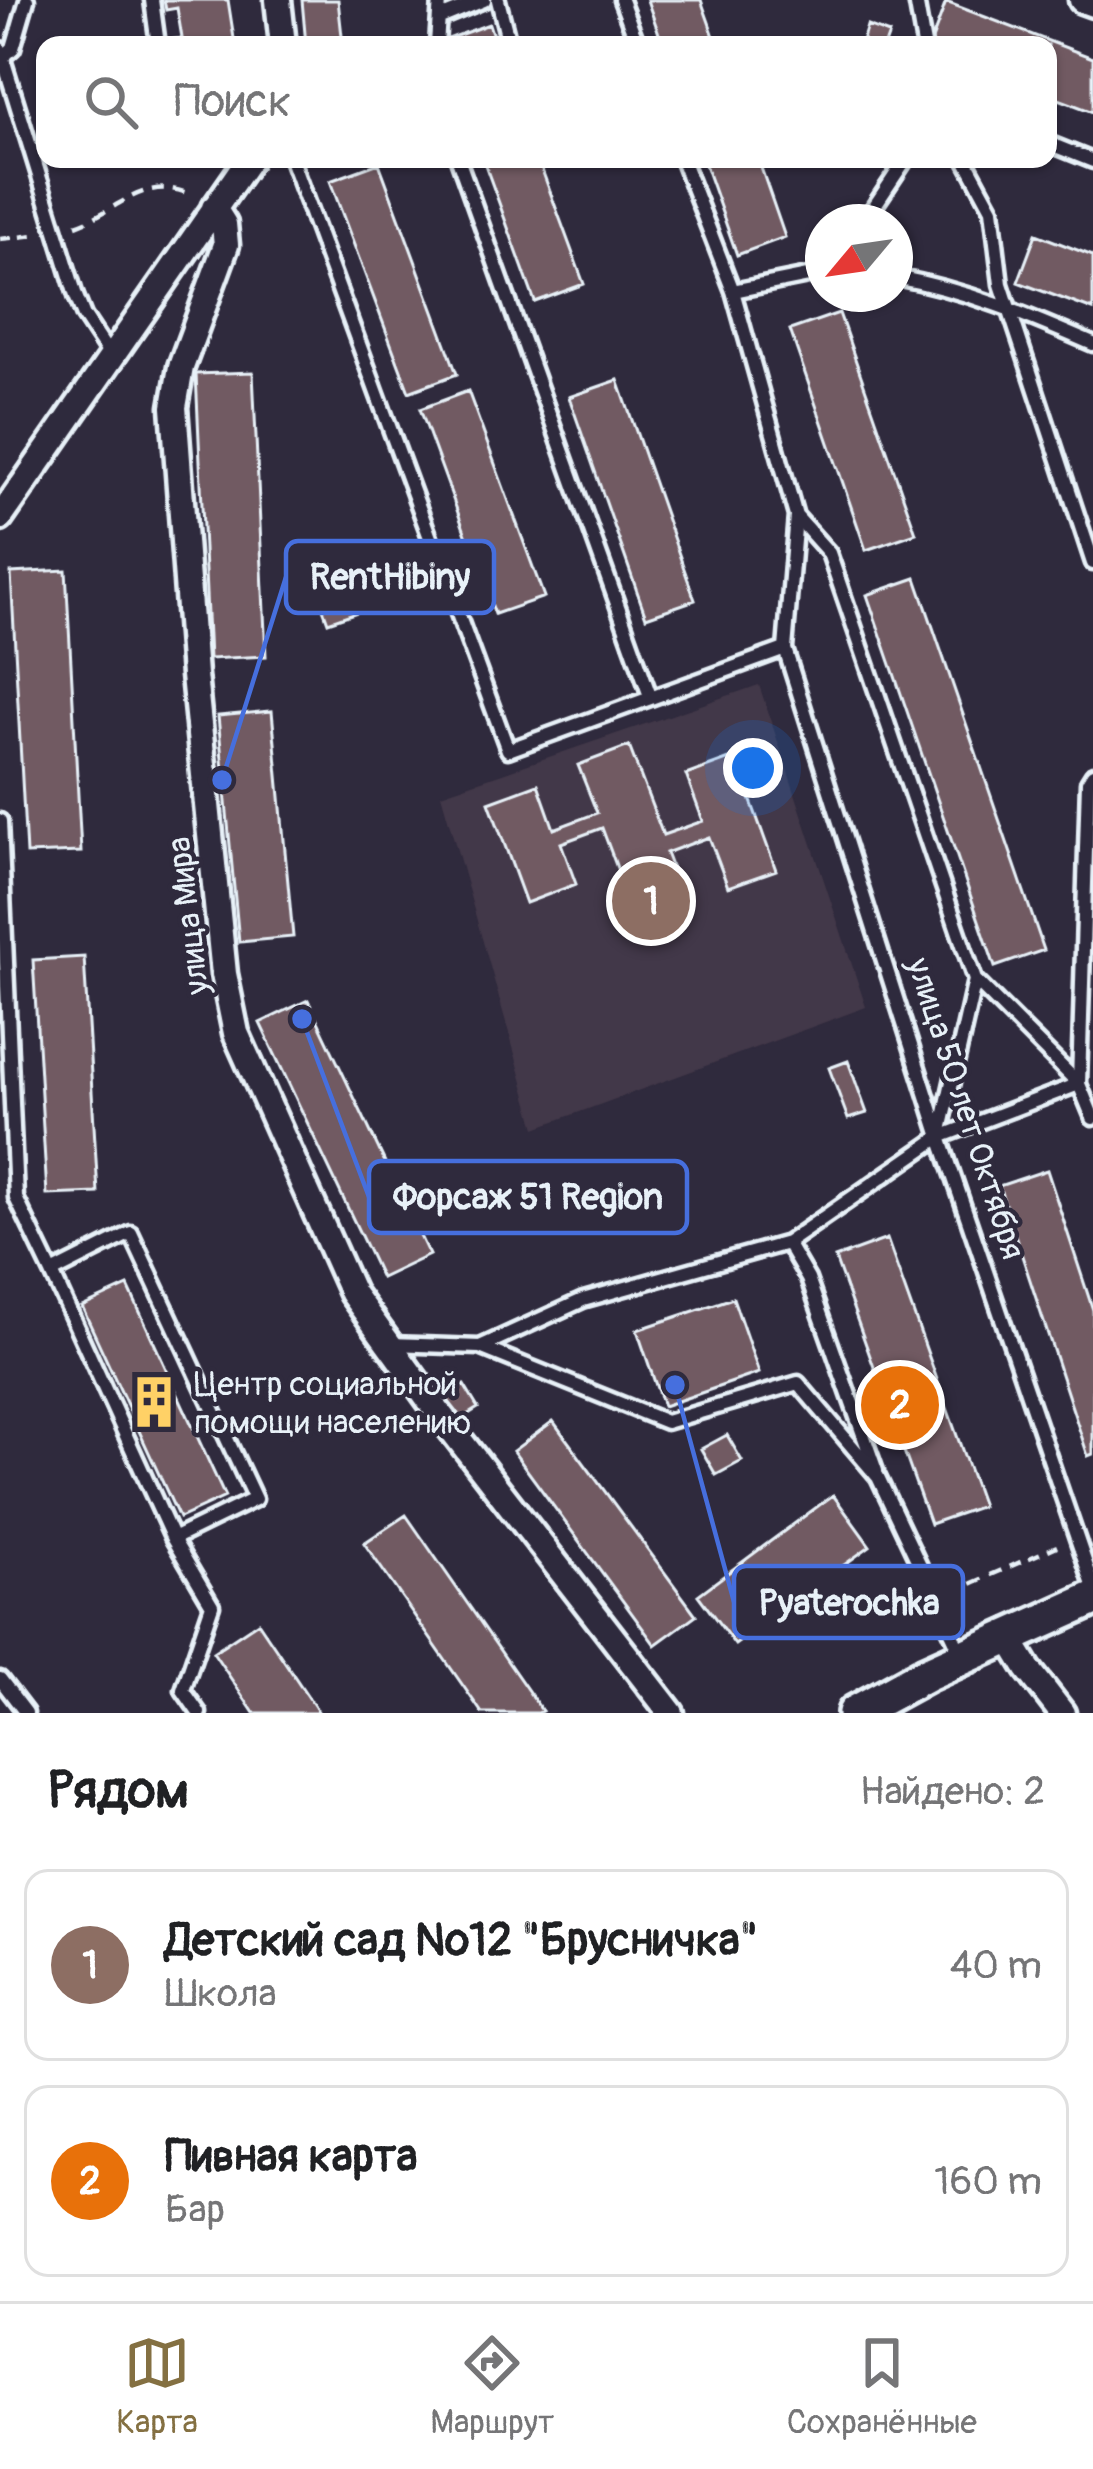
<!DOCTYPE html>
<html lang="ru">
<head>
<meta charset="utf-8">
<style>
	body { margin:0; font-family:Pangolin,sans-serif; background:#f6f6f6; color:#202124 }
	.compass { position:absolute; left:805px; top:204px; width:108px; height:108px; border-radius:50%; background:#fff; box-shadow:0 3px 9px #0004; rotate:241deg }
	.you { position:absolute; left:753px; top:768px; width:42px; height:42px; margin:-30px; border:9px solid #fff; border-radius:50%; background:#1a73e8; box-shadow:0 0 0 18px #1a73e833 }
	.badge { display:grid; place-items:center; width:78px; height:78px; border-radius:50%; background:#847042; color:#fff; font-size:39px; font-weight:700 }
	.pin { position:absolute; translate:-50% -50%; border:6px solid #fff; box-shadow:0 3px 12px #0006 }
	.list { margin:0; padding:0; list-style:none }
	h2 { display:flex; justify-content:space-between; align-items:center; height:156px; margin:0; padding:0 48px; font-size:51px }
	h2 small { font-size:39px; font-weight:400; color:#757577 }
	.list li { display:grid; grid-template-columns:78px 1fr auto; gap:36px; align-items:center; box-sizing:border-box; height:192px; margin:0 24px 24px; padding:0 24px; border:3px solid #e0e0e0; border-radius:24px }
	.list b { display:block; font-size:45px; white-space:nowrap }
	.list p { margin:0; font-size:39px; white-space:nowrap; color:#757577 }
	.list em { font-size:39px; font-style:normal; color:#757577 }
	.icon { flex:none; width:66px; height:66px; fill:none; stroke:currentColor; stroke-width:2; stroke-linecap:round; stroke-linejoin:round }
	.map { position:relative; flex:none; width:1093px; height:1713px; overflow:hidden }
	.search { position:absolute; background:#fff; box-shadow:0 3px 9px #0004; left:36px; right:36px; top:36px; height:132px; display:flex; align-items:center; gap:30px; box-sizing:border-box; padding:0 42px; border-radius:24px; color:#757577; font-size:45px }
	.sheet { height:588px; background:#fff }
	nav { display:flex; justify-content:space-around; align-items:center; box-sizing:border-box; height:168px; border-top:3px solid #e0e0e0; background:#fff; font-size:33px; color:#757577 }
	nav a { display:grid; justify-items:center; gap:6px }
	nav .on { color:#847042 }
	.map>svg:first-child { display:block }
	.built { fill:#433848 }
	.building { fill:#715a62; stroke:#e8f1f8; stroke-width:3 }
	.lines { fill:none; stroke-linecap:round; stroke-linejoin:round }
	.lane-casing { stroke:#e8f1f8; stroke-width:21 }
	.street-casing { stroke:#e8f1f8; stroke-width:33 }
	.secondary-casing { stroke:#e8f1f8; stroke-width:42 }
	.path { stroke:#e8f1f8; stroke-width:4.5; stroke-dasharray:12 9; stroke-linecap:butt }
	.lane { stroke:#2f2a3d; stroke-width:12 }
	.street { stroke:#2f2a3d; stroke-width:24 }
	.secondary { stroke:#2f2a3d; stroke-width:33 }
	.labels { text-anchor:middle; stroke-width:9; stroke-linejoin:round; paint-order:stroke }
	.street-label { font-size:33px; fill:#e8f1f8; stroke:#2f2a3d }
	.poi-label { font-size:33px; fill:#e8f1f8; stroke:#2f2a3d; text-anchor:start }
	.leader { fill:none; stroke:#466fde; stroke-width:4.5 }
	.callout-dot { fill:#466fde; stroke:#2f2a3d; stroke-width:4.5 }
	.callout { fill:#2f2a3d; stroke:#466fde; stroke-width:4.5 }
	.callout-label { font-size:36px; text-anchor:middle; font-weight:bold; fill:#e8f1f8 }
</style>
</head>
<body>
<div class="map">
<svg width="1093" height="1713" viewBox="0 0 1093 1713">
	<rect width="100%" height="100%" fill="#2f2a3d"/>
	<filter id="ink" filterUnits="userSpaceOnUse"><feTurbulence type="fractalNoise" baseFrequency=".00833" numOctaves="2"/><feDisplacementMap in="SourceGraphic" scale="24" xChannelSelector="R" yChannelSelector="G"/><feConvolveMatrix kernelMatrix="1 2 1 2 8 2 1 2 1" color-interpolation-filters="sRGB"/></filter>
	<g filter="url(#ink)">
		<path class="built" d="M 759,685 L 866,1007 L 536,1128 L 441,794 Z"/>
		<path class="building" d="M 164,0 L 228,0 L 235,45 L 169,45 L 168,40 L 182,38 L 177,8 L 166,10 Z
			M 302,0 L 338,0 L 343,45 L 306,45 Z
			M 647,0 L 701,0 L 717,45 L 663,45 Z
			M 946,2 L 1093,58 L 1093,112 L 1048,95 L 1048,45 L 930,45 Z
			M 489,24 L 496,45 L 441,45 L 440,42 Z
			M 867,26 L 889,34 L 885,45 L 861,45 Z
			M 483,159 L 538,159 L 584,284 L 535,302 Z
			M 703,159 L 758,159 L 785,237 L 737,255 Z
			M 379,163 L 457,374 L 409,392 L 330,181 Z
			M 1036,234 L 1093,256 L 1093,310 L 1018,282 Z
			M 839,313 L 916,533 L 866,550 L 790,330 Z
			M 253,372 L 266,656 L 209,659 L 196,374 Z
			M 618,380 L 695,600 L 646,617 L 569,397 Z
			M 468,391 L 544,597 L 495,614 L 420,409 Z
			M 389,548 L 406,595 L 328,622 L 311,576 Z
			M 66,570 L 81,852 L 26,854 L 11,573 Z
			M 916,578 L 1044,950 L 995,967 L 867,595 Z
			M 272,711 L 293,937 L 239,942 L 218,716 Z
			M 629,746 L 663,835 L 703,821 L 686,775 L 735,757 L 776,870 L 728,887 L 709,837 L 666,853 L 683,898 L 635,916 L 602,828 L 561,843 L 576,884 L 526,903 L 489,802 L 538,784 L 554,829 L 597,813 L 578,765 Z
			M 84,957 L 98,1193 L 47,1195 L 33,960 Z
			M 308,1000 L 429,1255 L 381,1278 L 260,1023 Z
			M 848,1061 L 867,1113 L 848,1119 L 829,1068 Z
			M 1047,1170 L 1093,1310 L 1093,1454 L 1088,1456 L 999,1186 Z
			M 887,1239 L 982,1506 L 930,1524 L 835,1258 Z
			M 128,1286 L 225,1497 L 179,1518 L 82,1307 Z
			M 733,1298 L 759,1373 L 663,1406 L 637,1330 Z
			M 464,1385 L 478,1408 L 459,1420 L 445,1397 Z
			M 553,1421 L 696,1615 L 655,1645 L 513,1451 Z
			M 727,1435 L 742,1461 L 716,1475 L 701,1449 Z
			M 833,1495 L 870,1546 L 735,1645 L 698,1595 Z
			M 406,1515 L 542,1711 L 538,1713 L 482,1713 L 364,1543 Z
			M 258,1622 L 319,1713 L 254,1713 L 213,1652 Z"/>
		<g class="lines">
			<g class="lane-casing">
				<path id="lane" d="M 152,0 L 158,45
					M 498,0 L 509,43
					M 621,0 L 638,45
					M 916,0 L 924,45
					M 440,18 L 484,0
					M 437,45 L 440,0
					M 0,49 L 76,296 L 84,316 L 111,357
					M 2,58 L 13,48 L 27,0
					M 1048,143 L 1093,161
					M 291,159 L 508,750 L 785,649
					M 458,159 L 650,696
					M 682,159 L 733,291 L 796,516 L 785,649 L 940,1137 L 1093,1585
					M 965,159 L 992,209 L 1001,284 L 1093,563
					M 864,222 L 906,159
					M 895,277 C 966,290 1027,315 1093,344
					M 733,291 L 823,273
					M 1093,774 L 1088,782 L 1079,1084 L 1093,1118
					M 0,821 L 16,1198 L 52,1273
					M 940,1135 L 975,980
					M 787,1243 L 808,1279 L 876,1471
					M 390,1344 L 480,1347 L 666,1422 L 798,1383 L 878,1477 L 962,1655
					M 480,1347 L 583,1300 L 787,1243 L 940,1137 L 1079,1084 L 975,980 L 829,553 L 796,516
					M 173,1539 L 255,1499 L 131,1233 L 52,1273 L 173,1539 L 212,1605 L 183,1690 L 199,1713
					M 0,1679 L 26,1713"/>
			</g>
			<g class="street-casing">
				<path id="street" d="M 278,0 L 283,45
					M 1082,0 L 1093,4
					M 214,208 L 224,224 L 226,245 L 181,367 L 174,407 L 194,675 L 224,974 L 236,1033 L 352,1293 L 438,1412 L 671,1713
					M 0,518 L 249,159
					M 1008,1636 L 1028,1669 L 1062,1713"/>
			</g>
			<g class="secondary-casing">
				<path id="secondary" d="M 855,1713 L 926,1674 L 1093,1599"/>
			</g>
			<path class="path" d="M 76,225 C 120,210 143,174 192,195
				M 0,239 L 36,235
				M 952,1592 L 1057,1546"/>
			<use href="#lane" class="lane"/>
			<use href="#street" class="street"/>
			<use href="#secondary" class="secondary"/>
		</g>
	</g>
	<defs>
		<g id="building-bare" transform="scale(4.14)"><path d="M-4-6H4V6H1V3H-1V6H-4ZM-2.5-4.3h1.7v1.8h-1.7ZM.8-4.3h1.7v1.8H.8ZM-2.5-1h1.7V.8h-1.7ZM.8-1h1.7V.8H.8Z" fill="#ffd166" stroke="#2f2a3d" stroke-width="2.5" paint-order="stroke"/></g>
	</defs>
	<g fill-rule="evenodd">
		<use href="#building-bare" x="154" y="1402"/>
	</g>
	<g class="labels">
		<g class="street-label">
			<text transform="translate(187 916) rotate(-97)" y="12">улица Мира</text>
			<text transform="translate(967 1108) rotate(72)" y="12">улица 50 лет Октября</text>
		</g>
		<g class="poi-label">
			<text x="194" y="1395">Центр социальной<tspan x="194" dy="38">помощи населению</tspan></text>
		</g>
	</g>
	<path class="leader" d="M222 780L286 577M302 1019L369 1197M675 1385L734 1602"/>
	<g class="callout-dot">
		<circle cx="222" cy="780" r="12"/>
		<circle cx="302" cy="1019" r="12"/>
		<circle cx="675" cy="1385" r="12"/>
	</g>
	<g class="callout">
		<rect x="286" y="541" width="208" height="72" rx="12"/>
		<rect x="369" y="1161" width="318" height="72" rx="12"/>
		<rect x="734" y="1566" width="229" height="72" rx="12"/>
	</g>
	<g class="callout-label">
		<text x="390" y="589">RentHibiny</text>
		<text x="528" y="1209">Форсаж 51 Region</text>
		<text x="849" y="1615">Pyaterochka</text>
	</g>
</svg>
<svg class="compass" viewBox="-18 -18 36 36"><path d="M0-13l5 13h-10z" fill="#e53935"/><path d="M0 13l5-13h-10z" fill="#757577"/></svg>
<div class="you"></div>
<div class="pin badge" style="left:651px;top:901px;background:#8d6e63">1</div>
<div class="pin badge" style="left:900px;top:1405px;background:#e8710a">2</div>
<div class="search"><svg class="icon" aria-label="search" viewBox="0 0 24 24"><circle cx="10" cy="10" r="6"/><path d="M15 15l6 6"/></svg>Поиск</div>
</div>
<section class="sheet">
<h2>Рядом<small>Найдено: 2</small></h2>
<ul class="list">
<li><span class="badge" style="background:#8d6e63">1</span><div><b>Детский сад №12 &quot;Брусничка&quot;</b><p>Школа</p></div><em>40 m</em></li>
<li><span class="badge" style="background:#e8710a">2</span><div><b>Пивная карта</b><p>Бар</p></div><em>160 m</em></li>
</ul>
</section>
<nav>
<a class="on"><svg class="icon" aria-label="map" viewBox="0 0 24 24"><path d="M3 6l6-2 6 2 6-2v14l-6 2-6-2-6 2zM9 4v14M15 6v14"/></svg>Карта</a>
<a><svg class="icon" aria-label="directions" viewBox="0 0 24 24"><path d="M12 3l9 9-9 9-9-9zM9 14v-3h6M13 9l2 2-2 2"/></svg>Маршрут</a>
<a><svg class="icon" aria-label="saved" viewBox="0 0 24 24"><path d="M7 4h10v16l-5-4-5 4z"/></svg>Сохранённые</a>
</nav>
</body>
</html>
